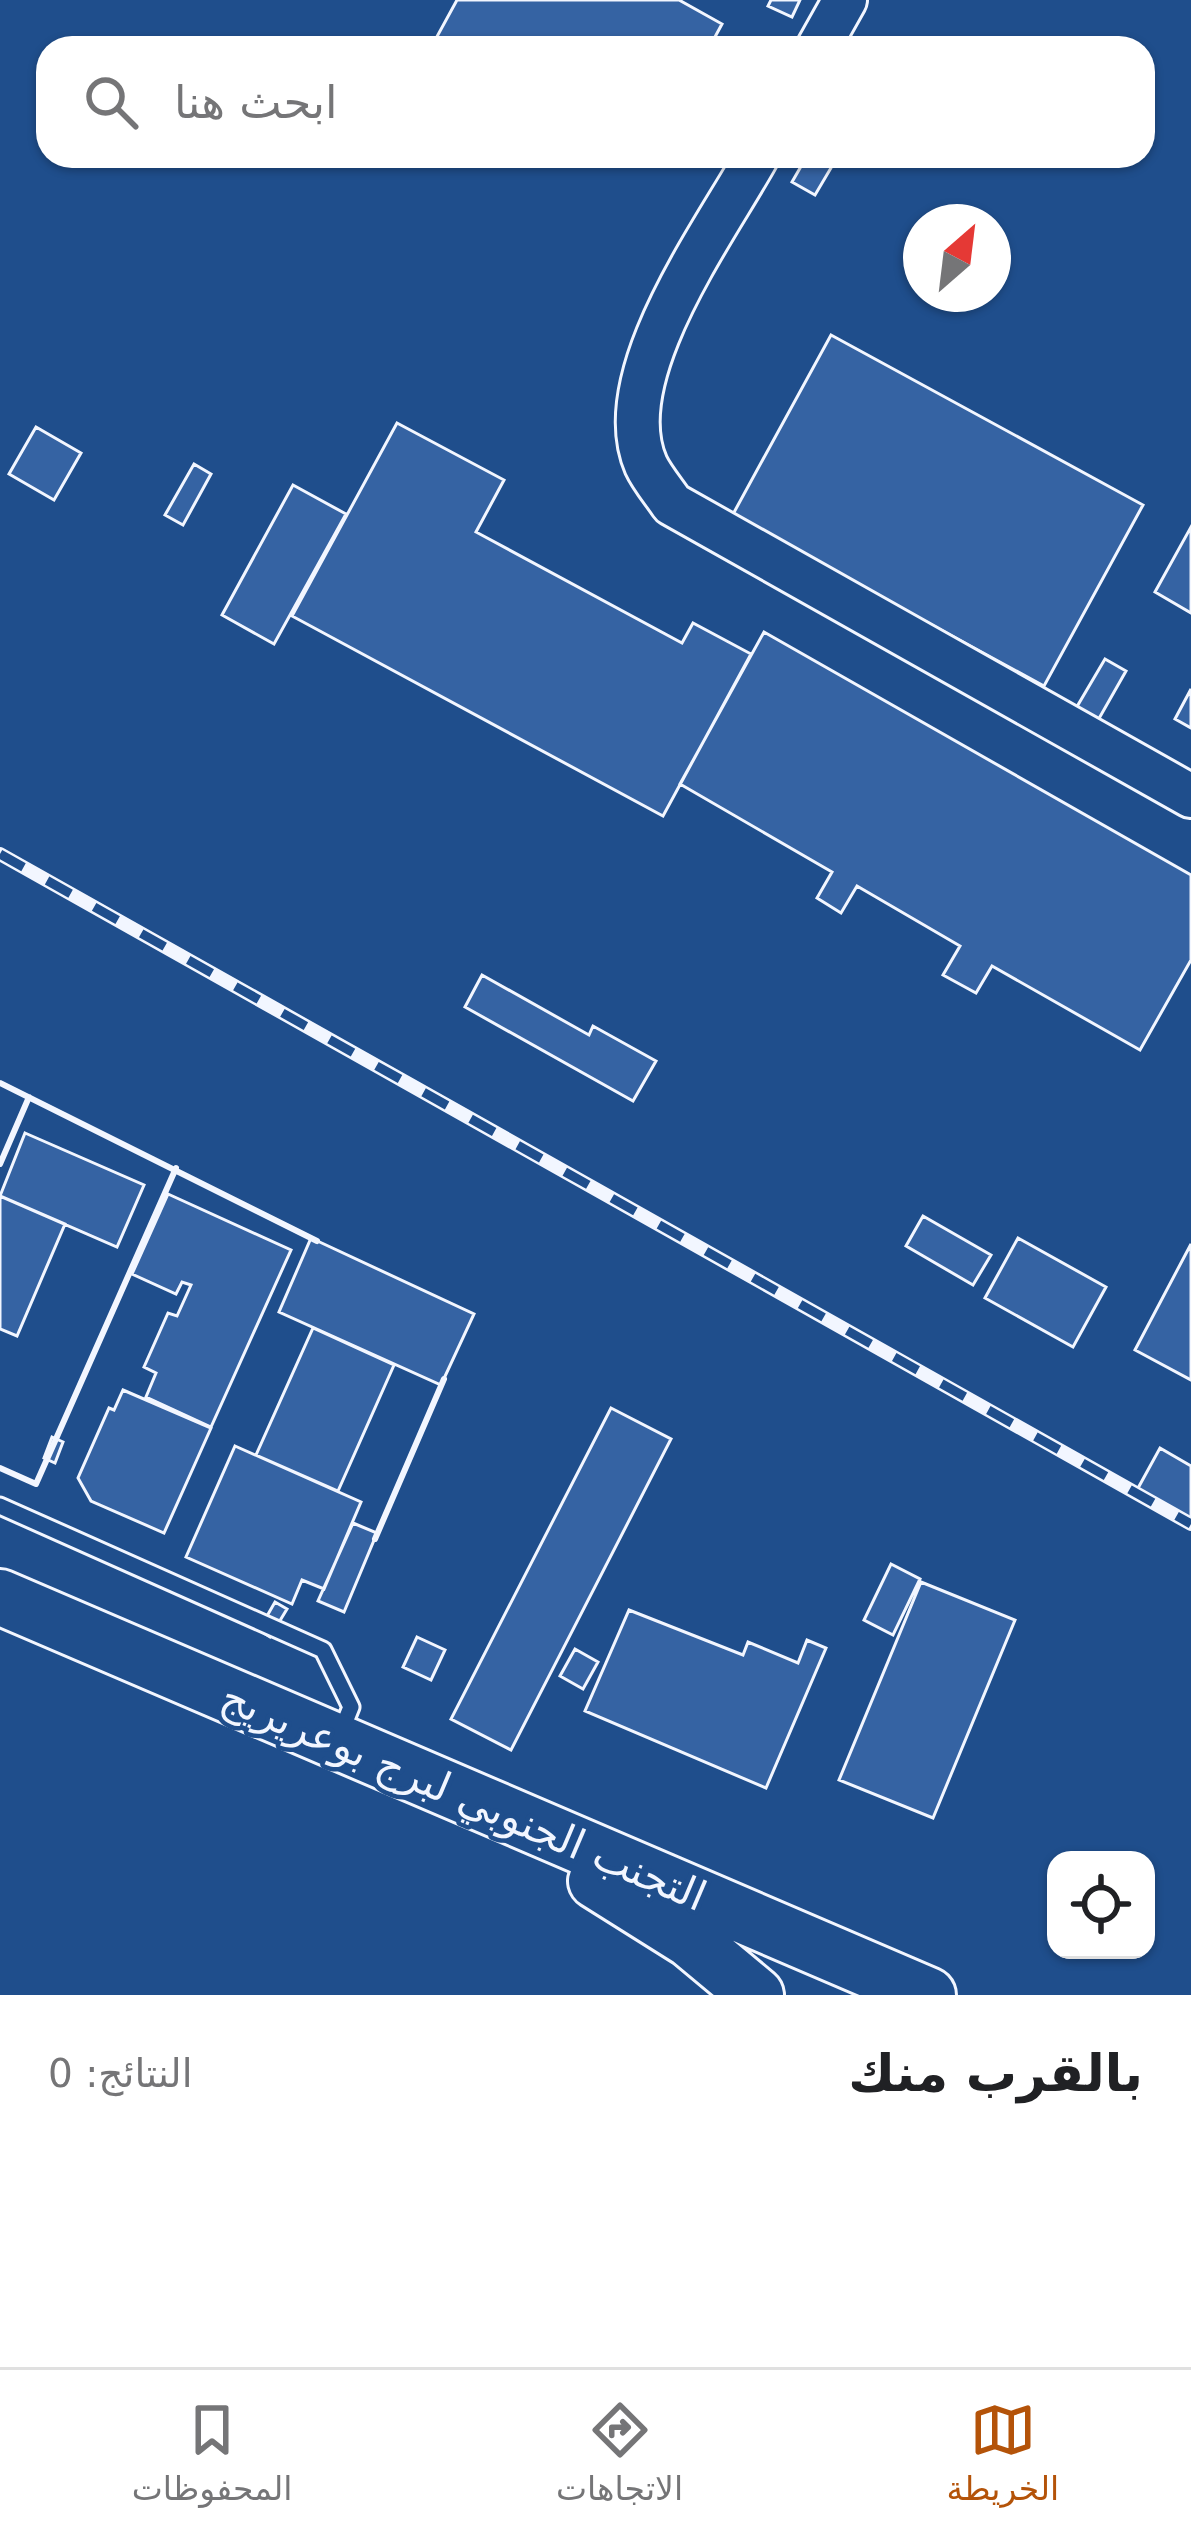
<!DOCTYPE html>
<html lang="ar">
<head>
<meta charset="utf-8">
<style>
	body { margin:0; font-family:"DejaVu Sans","Noto Naskh Arabic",sans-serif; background:#f2f2f2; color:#202124; direction:rtl }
	.controls { position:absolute; right:36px; bottom:36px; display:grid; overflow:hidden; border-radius:24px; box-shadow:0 3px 9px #0004 }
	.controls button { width:108px; height:108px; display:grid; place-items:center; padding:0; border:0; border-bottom:3px solid #e0e0e0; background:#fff; color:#202124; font:60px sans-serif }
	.compass { position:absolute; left:903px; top:204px; width:108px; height:108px; border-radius:50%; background:#fff; box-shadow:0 3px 9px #0004; rotate:28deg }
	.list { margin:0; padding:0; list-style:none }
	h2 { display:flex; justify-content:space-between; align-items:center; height:156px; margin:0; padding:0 48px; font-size:51px }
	h2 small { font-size:39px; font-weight:400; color:#757577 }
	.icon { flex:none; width:66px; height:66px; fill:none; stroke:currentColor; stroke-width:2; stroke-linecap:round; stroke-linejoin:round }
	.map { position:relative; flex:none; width:1191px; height:1995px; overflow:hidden; direction:ltr }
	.search { position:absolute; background:#fff; box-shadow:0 3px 9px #0004; left:36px; right:36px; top:36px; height:132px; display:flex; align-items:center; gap:30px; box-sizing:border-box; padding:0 42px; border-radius:36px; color:#757577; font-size:45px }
	.sheet { height:372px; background:#fff }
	nav { display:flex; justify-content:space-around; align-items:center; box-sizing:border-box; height:168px; border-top:3px solid #e0e0e0; background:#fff; font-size:33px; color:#757577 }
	nav a { display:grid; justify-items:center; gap:6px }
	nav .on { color:#b45309 }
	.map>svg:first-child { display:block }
	.building { fill:#3563a3; stroke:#f2f6ff; stroke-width:3 }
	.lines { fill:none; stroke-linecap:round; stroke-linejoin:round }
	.lane-casing { stroke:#f2f6ff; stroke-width:21 }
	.secondary-casing { stroke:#f2f6ff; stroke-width:48 }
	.highway-casing { stroke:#f2f6ff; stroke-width:60 }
	.lane { stroke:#1f4e8c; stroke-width:15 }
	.secondary { stroke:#1f4e8c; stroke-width:42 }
	.highway { stroke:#1f4e8c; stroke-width:54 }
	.rail-casing { stroke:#f2f6ff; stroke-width:14 }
	.rail { stroke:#1f4e8c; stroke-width:9; stroke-dasharray:27; stroke-linecap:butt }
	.wall { stroke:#f2f6ff; stroke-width:6 }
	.labels { text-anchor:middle; stroke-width:9; stroke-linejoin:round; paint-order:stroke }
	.street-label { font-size:42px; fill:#f2f6ff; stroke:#1f4e8c }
</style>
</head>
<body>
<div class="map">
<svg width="1191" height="1995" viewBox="0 0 1191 1995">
	<rect width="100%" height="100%" fill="#1f4e8c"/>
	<path class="building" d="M 457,0 L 679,0 L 722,24 L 709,48 L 446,48 L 434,42 Z
		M 771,0 L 800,0 L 792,17 L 768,6 Z
		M 807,156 L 838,156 L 815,195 L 792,182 Z
		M 831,335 L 1143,505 L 1044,686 L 732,516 Z
		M 397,423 L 504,480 L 476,532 L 682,643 L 693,623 L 751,654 L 663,816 L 292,616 Z
		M 36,427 L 81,453 L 54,500 L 9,474 Z
		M 194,464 L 211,474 L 183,525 L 165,515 Z
		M 293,485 L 346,514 L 274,644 L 222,615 Z
		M 1191,527 L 1191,613 L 1155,592 Z
		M 764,632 L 1191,875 L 1191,960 L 1140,1050 L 992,966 L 976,993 L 943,975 L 960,946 L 857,886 L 841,913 L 817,898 L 832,872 L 680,784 Z
		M 1105,659 L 1126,671 L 1097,722 L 1075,710 Z
		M 1191,689 L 1191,728 L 1175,719 Z
		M 482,975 L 589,1035 L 593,1026 L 656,1061 L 633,1101 L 465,1007 Z
		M 25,1133 L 144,1185 L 117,1247 L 0,1196 Z
		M 168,1194 L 291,1250 L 211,1427 L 146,1397 L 156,1373 L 144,1367 L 168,1313 L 177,1316 L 191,1285 L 182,1282 L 176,1294 L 132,1274 Z
		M 0,1196 L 65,1224 L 17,1336 L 0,1329 Z
		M 923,1216 L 991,1255 L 973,1285 L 906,1246 Z
		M 311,1238 L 474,1314 L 441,1385 L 279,1312 Z
		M 1018,1238 L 1106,1287 L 1073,1347 L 985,1298 Z
		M 1191,1244 L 1191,1380 L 1135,1350 Z
		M 313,1328 L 394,1365 L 338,1491 L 256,1455 Z
		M 123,1390 L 211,1428 L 164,1533 L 91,1501 L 78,1478 L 109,1408 L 114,1410 Z
		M 611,1408 L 671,1439 L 511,1750 L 451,1719 Z
		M 52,1437 L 63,1442 L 55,1463 L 44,1458 Z
		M 235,1446 L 361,1502 L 324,1589 L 302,1580 L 292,1604 L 186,1557 Z
		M 1160,1448 L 1191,1466 L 1191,1520 L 1137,1490 Z
		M 353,1523 L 377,1533 L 344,1612 L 318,1601 Z
		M 891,1564 L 920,1579 L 893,1635 L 864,1620 Z
		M 921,1582 L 1015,1620 L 933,1818 L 839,1780 Z
		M 275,1602 L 287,1609 L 270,1637 L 259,1630 Z
		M 629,1610 L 743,1655 L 748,1642 L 798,1663 L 807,1640 L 826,1648 L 766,1788 L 585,1711 Z
		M 417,1637 L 445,1650 L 431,1680 L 403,1667 Z
		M 575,1649 L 598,1662 L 583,1689 L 560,1676 Z"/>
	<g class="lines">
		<g class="lane-casing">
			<path id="lane" d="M 0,1506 L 323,1650 L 351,1707 L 341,1732"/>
		</g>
		<g class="secondary-casing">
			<path id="secondary" d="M 818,48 L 845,0
				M 757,156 C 715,232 607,376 646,465 C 652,478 664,492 672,504 L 1191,796"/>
		</g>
		<g class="highway-casing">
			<path id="highway" d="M 0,1597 L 928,1995
				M 596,1881 L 690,1940 L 756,1995"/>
		</g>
		<use href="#lane" class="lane"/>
		<use href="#secondary" class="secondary"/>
		<use href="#highway" class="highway"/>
		<g class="rail-casing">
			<path id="rail" d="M 0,854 L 1191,1524"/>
		</g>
		<use href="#rail" class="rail"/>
		<path class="wall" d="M 0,1083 L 317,1241
			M 0,1164 L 29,1097
			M 0,1468 L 36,1484 L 176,1168
			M 375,1539 L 444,1379"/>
	</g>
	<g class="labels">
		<g class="street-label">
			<text transform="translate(464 1796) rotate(23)" y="15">التجنب الجنوبي لبرج بوعريريج</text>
		</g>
	</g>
</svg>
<div class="controls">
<button><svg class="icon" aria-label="locate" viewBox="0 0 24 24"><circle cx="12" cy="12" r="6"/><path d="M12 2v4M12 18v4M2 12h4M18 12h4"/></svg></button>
</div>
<svg class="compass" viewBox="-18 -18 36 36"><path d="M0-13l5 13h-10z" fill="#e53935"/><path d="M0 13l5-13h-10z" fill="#757577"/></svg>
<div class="search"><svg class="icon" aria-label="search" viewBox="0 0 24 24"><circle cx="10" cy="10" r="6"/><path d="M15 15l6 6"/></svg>ابحث هنا</div>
</div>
<section class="sheet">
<h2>بالقرب منك<small>النتائج: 0</small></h2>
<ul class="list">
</ul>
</section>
<nav>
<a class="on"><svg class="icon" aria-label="map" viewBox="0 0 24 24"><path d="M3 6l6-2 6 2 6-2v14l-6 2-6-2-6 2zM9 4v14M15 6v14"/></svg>الخريطة</a>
<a><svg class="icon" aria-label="directions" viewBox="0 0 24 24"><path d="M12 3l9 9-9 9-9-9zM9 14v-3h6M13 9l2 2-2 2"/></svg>الاتجاهات</a>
<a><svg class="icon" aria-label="saved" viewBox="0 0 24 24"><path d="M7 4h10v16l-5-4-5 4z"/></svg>المحفوظات</a>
</nav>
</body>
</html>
